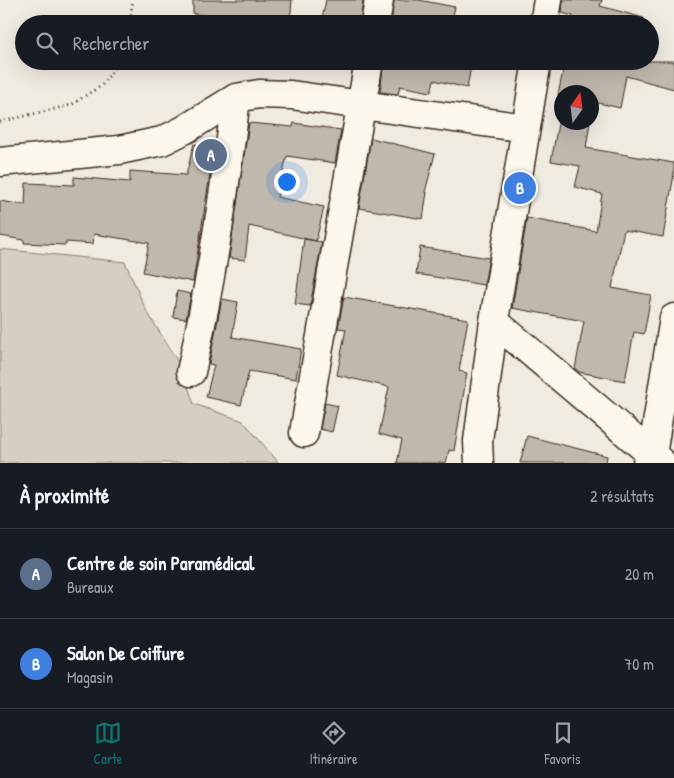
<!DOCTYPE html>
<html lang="fr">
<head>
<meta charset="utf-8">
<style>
	body { margin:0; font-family:"Patrick Hand",sans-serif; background:#20242c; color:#f1f3f6 }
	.compass { position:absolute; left:554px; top:85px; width:45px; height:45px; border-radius:50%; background:#171b24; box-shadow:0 5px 20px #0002; rotate:14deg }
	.you { position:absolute; left:286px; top:181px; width:18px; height:18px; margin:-12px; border:4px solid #fff; border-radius:50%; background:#1a73e8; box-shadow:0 0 0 8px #1a73e833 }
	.badge { display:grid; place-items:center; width:32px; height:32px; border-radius:50%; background:#0f766e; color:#fff; font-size:16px; font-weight:700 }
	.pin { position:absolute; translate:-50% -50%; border:2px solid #fff; box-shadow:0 1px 5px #0006 }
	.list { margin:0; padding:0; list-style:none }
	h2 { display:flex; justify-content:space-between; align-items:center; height:65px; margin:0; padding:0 20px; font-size:21px }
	h2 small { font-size:16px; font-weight:400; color:#9ea1a6 }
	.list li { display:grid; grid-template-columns:32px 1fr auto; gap:15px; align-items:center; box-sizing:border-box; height:90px; padding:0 20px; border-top:1px solid #363941 }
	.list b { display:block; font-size:19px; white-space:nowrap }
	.list p { margin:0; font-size:16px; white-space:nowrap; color:#9ea1a6 }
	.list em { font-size:16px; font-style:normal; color:#9ea1a6 }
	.icon { flex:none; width:28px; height:28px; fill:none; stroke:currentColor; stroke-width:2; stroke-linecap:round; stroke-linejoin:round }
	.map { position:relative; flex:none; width:674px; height:463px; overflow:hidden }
	.search { position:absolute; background:#171b24; box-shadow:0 5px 20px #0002; left:15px; right:15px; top:15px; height:55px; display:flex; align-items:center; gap:12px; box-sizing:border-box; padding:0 18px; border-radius:28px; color:#9ea1a6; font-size:19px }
	.sheet { height:245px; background:#171b24 }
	nav { display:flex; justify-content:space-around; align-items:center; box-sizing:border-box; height:70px; border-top:1px solid #363941; background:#171b24; font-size:14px; color:#9ea1a6 }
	nav a { display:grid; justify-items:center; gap:2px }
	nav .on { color:#0f766e }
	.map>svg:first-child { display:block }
	.green { fill:#d5cec3; stroke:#887c70 }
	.building { fill:#c0b8ad; stroke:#3b2a1e }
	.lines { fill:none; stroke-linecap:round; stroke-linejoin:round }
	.minor-casing { stroke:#3b2a1e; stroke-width:31 }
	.path { stroke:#3b2a1e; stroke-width:3; stroke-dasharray:1 4; stroke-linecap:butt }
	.minor { stroke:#fbf7ec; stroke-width:28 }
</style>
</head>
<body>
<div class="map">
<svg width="674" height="463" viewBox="0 0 674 463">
	<rect width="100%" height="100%" fill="#f0ebe0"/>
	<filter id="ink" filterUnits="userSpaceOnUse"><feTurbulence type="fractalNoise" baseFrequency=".02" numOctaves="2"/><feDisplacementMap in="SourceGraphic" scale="10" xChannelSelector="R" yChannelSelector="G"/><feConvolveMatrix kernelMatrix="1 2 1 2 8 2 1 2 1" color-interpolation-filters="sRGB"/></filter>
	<g filter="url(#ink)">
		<path class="green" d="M 0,249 L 125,262 L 146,310 L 181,367 L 194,404 L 243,421 L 279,463 L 0,463 Z"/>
		<path class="building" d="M 193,0 L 292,0 L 290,23 L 193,14 Z
			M 326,0 L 363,0 L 360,24 L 321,24 Z
			M 394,0 L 419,0 L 455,7 L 451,24 L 391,24 Z
			M 563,0 L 602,0 L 600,6 L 644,18 L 643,24 L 571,24 L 573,16 L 562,13 Z
			M 384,61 L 472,61 L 467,88 L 434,80 L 431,92 L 400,86 L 398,94 L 380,92 Z
			M 565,61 L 674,61 L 674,89 L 626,76 L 620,108 L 594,102 L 592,117 L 592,92 L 562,92 L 562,96 L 558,95 Z
			M 562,103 L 562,122 L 590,122 L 586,148 L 674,163 L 674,174 L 663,237 L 624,230 L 612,288 L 651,295 L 644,334 L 634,332 L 625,381 L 579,372 L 575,369 L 584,321 L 512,308 L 527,218 L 596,231 L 602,194 L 575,187 L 580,166 L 551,161 Z
			M 249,123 L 293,127 L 294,123 L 341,130 L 335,163 L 287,156 L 277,197 L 324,207 L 316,241 L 249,226 L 245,260 L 229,258 Z
			M 371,138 L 435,154 L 425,192 L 427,192 L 423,219 L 359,208 Z
			M 194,144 L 214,149 L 193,282 L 143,272 L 149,243 L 94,234 L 93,244 L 66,242 L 66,245 L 24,243 L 24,240 L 0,236 L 0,201 L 25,205 L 26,183 L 74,185 L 74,177 L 130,182 L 130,171 L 186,175 Z
			M 304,239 L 322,242 L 310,306 L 295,304 Z
			M 420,247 L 489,258 L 484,285 L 416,274 Z
			M 177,291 L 191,294 L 186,319 L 173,317 Z
			M 344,297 L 468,319 L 459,371 L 467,373 L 454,451 L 449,450 L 446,463 L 397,463 L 402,440 L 379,434 L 389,387 L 337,375 L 346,329 L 338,328 Z
			M 222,299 L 238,302 L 232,337 L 301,349 L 296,379 L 249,371 L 241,405 L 206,397 L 214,365 L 209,364 Z
			M 325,403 L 338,406 L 332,432 L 320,429 Z
			M 527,436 L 607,456 L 606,463 L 520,463 Z"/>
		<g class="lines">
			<g class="minor-casing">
				<path id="minor" d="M 375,24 L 379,0
					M 544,24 L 548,0
					M 0,162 L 119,150 L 162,141 L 184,130 L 236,98 L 259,94 L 291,95 L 526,128
					M 494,321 L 662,463
					M 191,372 C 211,282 225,191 236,98
					M 304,433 L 369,61
					M 479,463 L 478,441 L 494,321 L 537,61
					M 647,463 L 652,455 L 674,318"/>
			</g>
			<path class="path" d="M 129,24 L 133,0
				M 0,122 L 71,105 L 102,85 L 120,61"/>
			<use href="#minor" class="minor"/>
		</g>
	</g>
</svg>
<svg class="compass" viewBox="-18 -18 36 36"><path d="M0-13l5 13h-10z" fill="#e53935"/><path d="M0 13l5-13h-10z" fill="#9ea1a6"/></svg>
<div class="you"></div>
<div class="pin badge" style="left:211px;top:155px;background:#5c6f8a">A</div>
<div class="pin badge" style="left:520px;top:188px;background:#3f7fe0">B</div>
<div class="search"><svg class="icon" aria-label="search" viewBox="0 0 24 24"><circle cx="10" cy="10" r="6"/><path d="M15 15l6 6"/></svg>Rechercher</div>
</div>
<section class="sheet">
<h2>À proximité<small>2 résultats</small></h2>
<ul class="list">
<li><span class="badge" style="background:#5c6f8a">A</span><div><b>Centre de soin Paramédical</b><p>Bureaux</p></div><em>20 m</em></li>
<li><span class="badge" style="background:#3f7fe0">B</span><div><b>Salon De Coiffure</b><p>Magasin</p></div><em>70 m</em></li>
</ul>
</section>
<nav>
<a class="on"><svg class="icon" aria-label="map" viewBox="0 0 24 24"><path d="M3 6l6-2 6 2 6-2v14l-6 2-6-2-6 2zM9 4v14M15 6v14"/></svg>Carte</a>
<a><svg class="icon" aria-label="directions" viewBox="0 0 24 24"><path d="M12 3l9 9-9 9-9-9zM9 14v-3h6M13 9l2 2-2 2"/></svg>Itinéraire</a>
<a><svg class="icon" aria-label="saved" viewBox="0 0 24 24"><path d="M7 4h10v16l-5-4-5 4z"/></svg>Favoris</a>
</nav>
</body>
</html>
